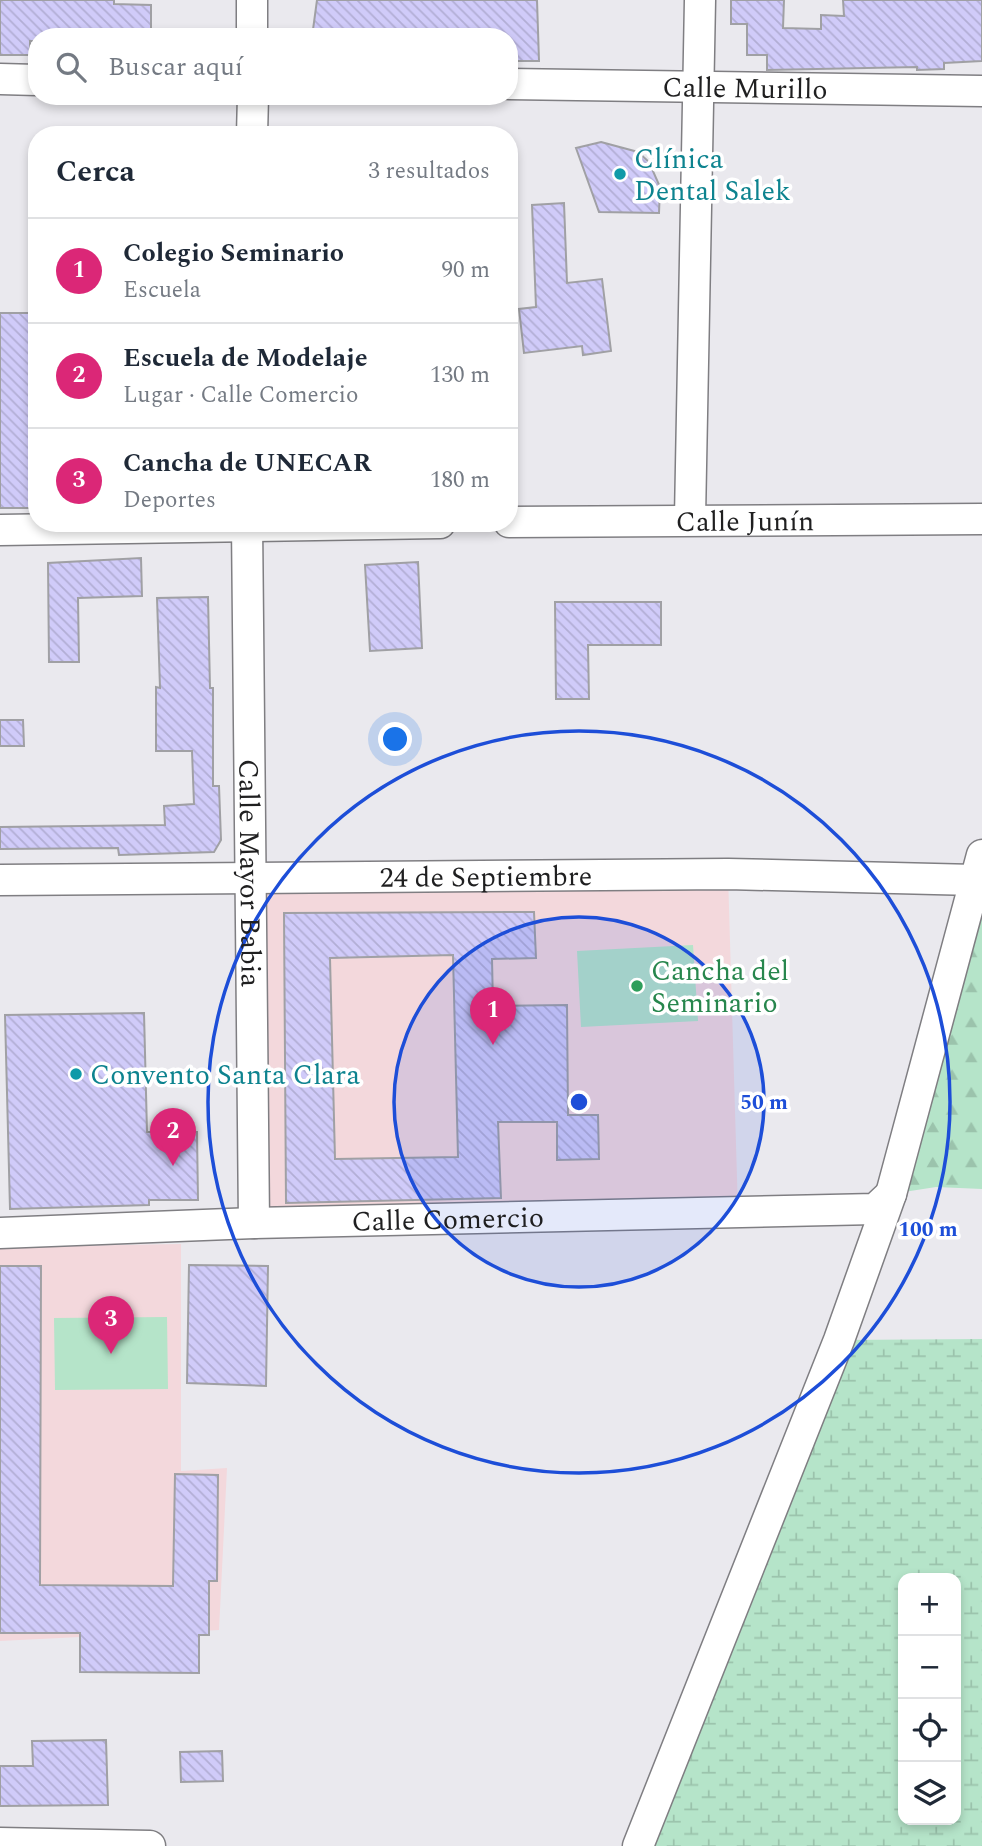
<!DOCTYPE html>
<html lang="es">
<head>
<meta charset="utf-8">
<style>
	body { margin:0; font-family:Spectral,serif; background:#f6f6f7; color:#1f2937 }
	.controls { position:absolute; right:21px; bottom:21px; display:grid; overflow:hidden; border-radius:14px; box-shadow:0 4px 10px #0003 }
	.controls button { width:63px; height:63px; display:grid; place-items:center; padding:0; border:0; border-bottom:2px solid #e0e1e3; background:#fff; color:#1f2937; font:35px sans-serif }
	.you { position:absolute; left:396px; top:740px; width:24px; height:24px; margin:-18px; border:5px solid #fff; border-radius:50%; background:#1a73e8; box-shadow:0 0 0 10px #1a73e833 }
	.badge { display:grid; place-items:center; width:46px; height:46px; border-radius:50%; background:#db2777; color:#fff; font-size:23px; font-weight:700 }
	.pin { position:absolute; translate:-50% -58px; filter:drop-shadow(0 2px 4px #0008) }
	.pin::after { content:''; position:absolute; top:37px; width:24px; height:21px; background:inherit; clip-path:polygon(0 0,100% 0,50% 100%) }
	.list { margin:0; padding:0; list-style:none }
	h2 { display:flex; justify-content:space-between; align-items:center; height:91px; margin:0; padding:0 28px; font-size:30px }
	h2 small { font-size:23px; font-weight:400; color:#747a83 }
	.list li { display:grid; grid-template-columns:46px 1fr auto; gap:21px; align-items:center; box-sizing:border-box; height:105px; padding:0 28px; border-top:2px solid #e0e1e3 }
	.list b { display:block; font-size:26px; white-space:nowrap }
	.list p { margin:0; font-size:23px; white-space:nowrap; color:#747a83 }
	.list em { font-size:23px; font-style:normal; color:#747a83 }
	.icon { flex:none; width:38px; height:38px; fill:none; stroke:currentColor; stroke-width:2; stroke-linecap:round; stroke-linejoin:round }
	.map { position:relative; flex:none; width:982px; height:1846px; overflow:hidden }
	.search { position:absolute; background:#fff; box-shadow:0 4px 10px #0003; left:28px; top:28px; width:490px; height:77px; display:flex; align-items:center; gap:18px; box-sizing:border-box; padding:0 24px; border-radius:28px; color:#747a83; font-size:26px }
	.panel { position:absolute; background:#fff; box-shadow:0 4px 10px #0003; left:28px; top:126px; width:490px; height:406px; border-radius:28px }
	.map>svg:first-child { display:block }
	.education { fill:#f3d8dc }
	.forest { fill:url(#forest-firs) }
	.wetland { fill:url(#wetland-marsh); fill-rule:evenodd }
	.pitch { fill:#b5e4c9 }
	.building { fill:url(#building-back-hatch); stroke:#a0a0a4; stroke-width:2; fill-rule:evenodd }
	.lines { fill:none; stroke-linecap:round; stroke-linejoin:round }
	.street-casing { stroke:#7f7e82; stroke-width:33 }
	.street { stroke:#fff; stroke-width:30 }
	.ring { fill:none; stroke:#1d4ed8; stroke-width:3.5 }
	.culture-dot { fill:#0f9aa8; stroke:#fff; stroke-width:2.5 }
	.leisure-dot { fill:#2e9e5b; stroke:#fff; stroke-width:2.5 }
	.labels { text-anchor:middle; stroke-width:7; stroke-linejoin:round; paint-order:stroke }
	.street-label { font-size:28px; fill:#1f1f20; stroke:#fff }
	.culture-label { font-size:28px; fill:#0d838f; stroke:#fff; text-anchor:start }
	.leisure-label { font-size:28px; fill:#27864d; stroke:#fff; text-anchor:start }
	.centre { fill:#1d4ed8; stroke:#fff; stroke-width:3.5 }
	.ring-label { font-size:21px; text-anchor:middle; font-weight:bold; fill:#1d4ed8; stroke:#fff; stroke-width:7; stroke-linejoin:round; paint-order:stroke }
</style>
</head>
<body>
<div class="map">
<svg width="982" height="1846" viewBox="0 0 982 1846">
	<defs>
		<pattern id="forest-firs" width="22" height="20" patternUnits="userSpaceOnUse" patternTransform="scale(1.75)"><rect width="22" height="20" fill="#b5e4c9"/><path d="M5 1l3.5 6h-7zM16 11l3.5 6h-7z" fill="#9bc3ac"/></pattern>
		<pattern id="wetland-marsh" width="20" height="14" patternUnits="userSpaceOnUse" patternTransform="scale(1.75)"><rect width="20" height="14" fill="#b5e4c9"/><path d="M1 5h8M5 5V1M11 12h8M15 12V8" fill="none" stroke="#9bc3ac"/></pattern>
		<pattern id="building-back-hatch" width="6" height="6" patternUnits="userSpaceOnUse" patternTransform="scale(1.75)"><rect width="6" height="6" fill="#d0cbf9"/><path d="M-1 5l2 2M0 0l6 6M5-1l2 2" fill="none" stroke="#b2aed5"/></pattern>
	</defs>
	<rect width="100%" height="100%" fill="#eae9ee"/>
	<path class="education" d="M 728,874 L 738,1211 L 254,1223 L 252,878 Z
		M 181,1244 L 181,1471 L 227,1468 L 219,1630 L 0,1641 L 0,1247 Z"/>
	<path class="forest" d="M 982,855 L 982,1189 L 936,1187 L 891,1194 Z"/>
	<path class="wetland" d="M 982,1339 L 982,1846 L 638,1846 L 839,1340 ZM 903,1578 L 956,1578 L 956,1820 L 903,1820 Z"/>
	<path class="pitch" d="M 693,945 L 698,1021 L 581,1027 L 577,951 Z
		M 167,1317 L 168,1389 L 55,1390 L 54,1318 Z"/>
	<path class="building" d="M 0,0 L 114,0 L 114,4 L 151,5 L 151,37 L 37,37 L 37,41 L 30,41 L 30,55 L 0,55 Z
		M 317,0 L 537,0 L 539,61 L 509,61 L 509,37 L 312,37 Z
		M 731,0 L 784,0 L 783,28 L 821,29 L 821,15 L 844,16 L 843,0 L 982,0 L 982,61 L 944,63 L 944,69 L 917,70 L 917,67 L 767,70 L 767,55 L 747,55 L 747,24 L 731,24 Z
		M 601,142 L 638,152 L 649,162 L 660,187 L 659,213 L 599,212 L 576,148 Z
		M 564,203 L 567,283 L 602,279 L 611,351 L 583,355 L 582,346 L 524,353 L 519,309 L 536,307 L 532,205 Z
		M 0,313 L 37,313 L 37,508 L 0,508 Z
		M 141,558 L 142,596 L 78,598 L 79,662 L 49,662 L 48,563 Z
		M 418,562 L 422,648 L 370,651 L 365,565 Z
		M 208,597 L 210,688 L 213,688 L 213,786 L 219,786 L 221,840 L 214,852 L 119,855 L 118,848 L 0,849 L 0,827 L 165,825 L 164,806 L 194,804 L 192,751 L 156,751 L 156,687 L 160,688 L 157,598 Z
		M 555,602 L 661,602 L 661,645 L 588,645 L 589,699 L 556,699 Z
		M 0,720 L 23,720 L 24,746 L 0,746 Z
		M 534,912 L 536,958 L 492,959 L 493,1006 L 567,1005 L 568,1115 L 598,1115 L 599,1159 L 557,1160 L 557,1122 L 498,1122 L 501,1198 L 286,1203 L 284,913 ZM 453,955 L 458,1157 L 335,1159 L 330,958 Z
		M 144,1013 L 147,1132 L 197,1132 L 198,1200 L 149,1200 L 149,1205 L 10,1209 L 5,1015 Z
		M 189,1265 L 268,1266 L 266,1386 L 187,1383 Z
		M 0,1266 L 41,1266 L 40,1585 L 173,1586 L 175,1474 L 218,1475 L 217,1581 L 209,1581 L 209,1635 L 199,1635 L 199,1673 L 80,1672 L 80,1633 L 0,1633 Z
		M 106,1740 L 108,1805 L 0,1806 L 0,1766 L 33,1766 L 32,1741 Z
		M 222,1751 L 223,1781 L 181,1782 L 180,1752 Z"/>
	<g class="lines">
		<g class="street-casing">
			<g id="street">
				<path d="M 252,0 L 252,37"/>
				<path d="M 0,79 L 37,80"/>
				<path id="s1" d="M 509,84 L 982,91"/>
				<path d="M 252,135 L 253,96"/>
				<path d="M 690,518 L 700,0"/>
				<path id="s2" d="M 509,522 L 982,519"/>
				<path id="s3" d="M 247,523 L 254,1223"/>
				<path d="M 0,530 L 440,523"/>
				<path id="s4" d="M 0,880 L 728,874 L 975,880"/>
				<path id="s5" d="M 0,1233 L 254,1223 L 875,1209 L 891,1194"/>
				<path d="M 0,1843 L 150,1846"/>
				<path d="M 638,1846 L 839,1340 L 891,1194 L 982,855"/>
			</g>
		</g>
		<use href="#street" class="street"/>
	</g>
	<circle cx="579" cy="1102" r="185" fill="#1d4ed8" fill-opacity=".12"/>
	<g class="ring">
		<circle cx="579" cy="1102" r="185"/>
		<circle cx="579" cy="1102" r="371"/>
	</g>
	<g class="culture-dot">
		<circle cx="620" cy="174" r="7"/>
		<circle cx="76" cy="1074" r="7"/>
	</g>
	<circle class="leisure-dot" cx="637" cy="986" r="7"/>
	<g class="labels">
		<g class="street-label">
			<text dy="10" stroke="none"><textPath href="#s1" startOffset="236">Calle Murillo</textPath></text>
			<text dy="10" stroke="none"><textPath href="#s2" startOffset="236">Calle Junín</textPath></text>
			<text dy="10" stroke="none"><textPath href="#s3" startOffset="350">Calle Mayor Babia</textPath></text>
			<text dy="10" stroke="none"><textPath href="#s4" startOffset="486">24 de Septiembre</textPath></text>
			<text dy="10" stroke="none"><textPath href="#s5" startOffset="448">Calle Comercio</textPath></text>
		</g>
		<g class="culture-label">
			<text x="634" y="168">Clínica<tspan x="634" dy="32">Dental Salek</tspan></text>
			<text x="90" y="1084">Convento Santa Clara</text>
		</g>
		<g class="leisure-label">
			<text x="651" y="980">Cancha del<tspan x="651" dy="32">Seminario</tspan></text>
		</g>
	</g>
	<circle cx="579" cy="1102" r="10" class="centre"/>
	<g class="ring-label">
		<text x="764" y="1109">50 m</text>
		<text x="928" y="1236">100 m</text>
	</g>
</svg>
<div class="controls">
<button>+</button>
<button>−</button>
<button><svg class="icon" aria-label="locate" viewBox="0 0 24 24"><circle cx="12" cy="12" r="6"/><path d="M12 2v4M12 18v4M2 12h4M18 12h4"/></svg></button>
<button><svg class="icon" aria-label="layers" viewBox="0 0 24 24"><path d="M12 4l9 5-9 5-9-5zM3 14l9 5 9-5"/></svg></button>
</div>
<div class="you"></div>
<div class="pin badge" style="left:493px;top:1045px">1</div>
<div class="pin badge" style="left:173px;top:1166px">2</div>
<div class="pin badge" style="left:111px;top:1354px">3</div>
<div class="search"><svg class="icon" aria-label="search" viewBox="0 0 24 24"><circle cx="10" cy="10" r="6"/><path d="M15 15l6 6"/></svg>Buscar aquí</div>
<section class="panel">
<h2>Cerca<small>3 resultados</small></h2>
<ul class="list">
<li><span class="badge">1</span><div><b>Colegio Seminario</b><p>Escuela</p></div><em>90 m</em></li>
<li><span class="badge">2</span><div><b>Escuela de Modelaje</b><p>Lugar · Calle Comercio</p></div><em>130 m</em></li>
<li><span class="badge">3</span><div><b>Cancha de UNECAR</b><p>Deportes</p></div><em>180 m</em></li>
</ul>
</section>
</div>
</body>
</html>
